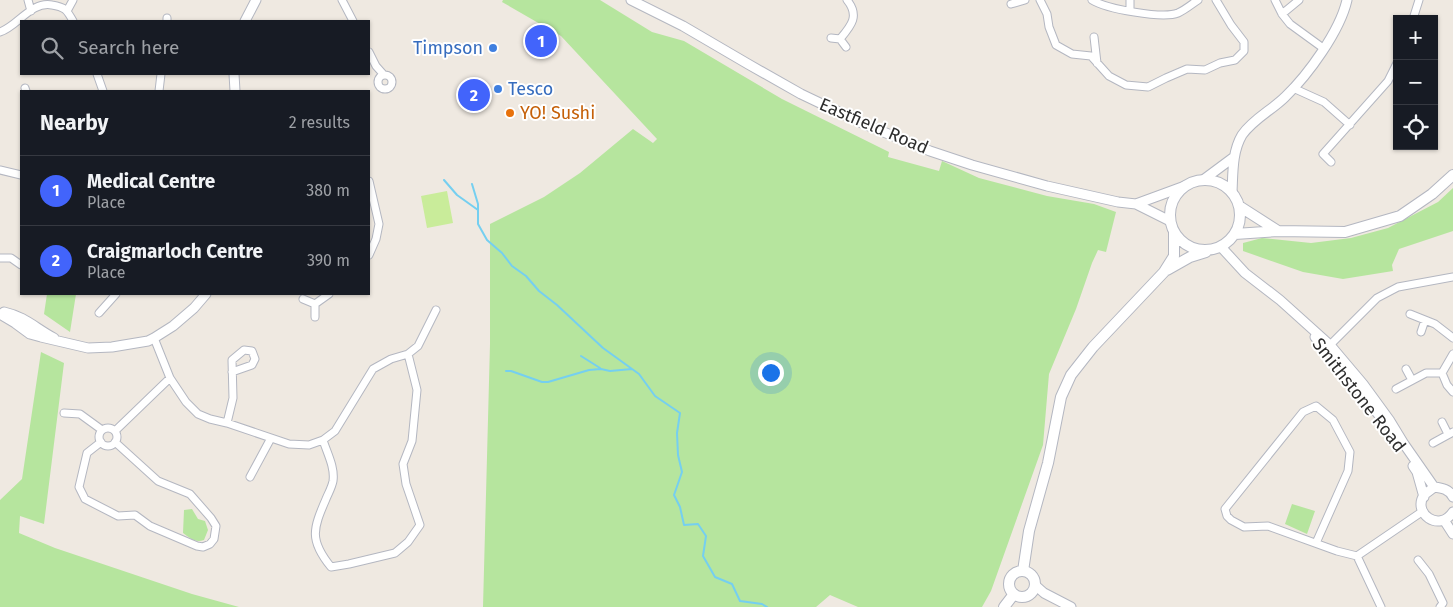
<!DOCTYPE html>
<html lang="en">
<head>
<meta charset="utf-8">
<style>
	body { margin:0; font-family:"Fira Sans",sans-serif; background:#242831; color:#f1f3f6 }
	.controls { position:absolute; right:15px; top:15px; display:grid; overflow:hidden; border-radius:0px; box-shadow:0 1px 4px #0004 }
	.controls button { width:45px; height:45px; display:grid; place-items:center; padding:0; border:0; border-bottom:1px solid #363941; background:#171b24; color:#f1f3f6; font:25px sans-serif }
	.you { position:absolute; left:770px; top:372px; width:18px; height:18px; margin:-12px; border:4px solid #fff; border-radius:50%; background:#1a73e8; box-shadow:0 0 0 8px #1a73e833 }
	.badge { display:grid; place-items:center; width:32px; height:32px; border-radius:50%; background:#4264fb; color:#fff; font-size:16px; font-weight:700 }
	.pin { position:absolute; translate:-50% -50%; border:2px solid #fff; box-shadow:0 1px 5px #0006 }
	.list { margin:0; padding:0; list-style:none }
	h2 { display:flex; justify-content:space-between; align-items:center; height:65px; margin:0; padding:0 20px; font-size:21px }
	h2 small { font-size:16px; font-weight:400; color:#9ea1a6 }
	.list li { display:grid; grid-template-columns:32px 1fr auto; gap:15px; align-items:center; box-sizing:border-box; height:70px; padding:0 20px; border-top:1px solid #363941 }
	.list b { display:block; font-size:19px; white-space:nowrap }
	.list p { margin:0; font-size:16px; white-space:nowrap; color:#9ea1a6 }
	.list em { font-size:16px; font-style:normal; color:#9ea1a6 }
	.icon { flex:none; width:28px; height:28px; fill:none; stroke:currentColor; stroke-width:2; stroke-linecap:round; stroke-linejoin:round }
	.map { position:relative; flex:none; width:1453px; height:607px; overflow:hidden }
	.search { position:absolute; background:#171b24; box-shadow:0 1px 4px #0004; left:20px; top:20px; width:350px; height:55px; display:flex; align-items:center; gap:12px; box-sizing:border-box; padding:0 18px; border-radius:0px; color:#9ea1a6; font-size:19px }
	.panel { position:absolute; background:#171b24; box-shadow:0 1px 4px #0004; left:20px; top:90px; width:350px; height:205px; border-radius:0px }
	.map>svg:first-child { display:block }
	.green { fill:#b6e59e }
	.pitch { fill:#c9ec9a }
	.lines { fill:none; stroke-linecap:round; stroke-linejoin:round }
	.stream { stroke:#75cff0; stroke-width:2 }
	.minor-casing { stroke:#b4b7c1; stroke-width:9 }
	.tertiary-casing { stroke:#b4b7c1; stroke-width:11 }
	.secondary-casing { stroke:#b4b7c1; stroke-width:12 }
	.minor { stroke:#fff; stroke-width:7 }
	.tertiary { stroke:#fff; stroke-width:9 }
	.secondary { stroke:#fff; stroke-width:10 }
	.shop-dot { fill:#3f7fe0; stroke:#fff; stroke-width:2 }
	.food-dot { fill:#e8710a; stroke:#fff; stroke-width:2 }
	.labels { text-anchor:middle; stroke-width:4; stroke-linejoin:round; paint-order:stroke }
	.shop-label { font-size:18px; fill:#366cbe; stroke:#fff; text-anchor:end }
	.food-label { font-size:18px; fill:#c56008; stroke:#fff; text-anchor:start }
	.street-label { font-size:18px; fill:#2e2e2e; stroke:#fff }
</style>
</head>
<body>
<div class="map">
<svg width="1453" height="607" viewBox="0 0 1453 607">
	<rect width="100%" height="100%" fill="#efe9e1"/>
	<path class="green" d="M 503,0 L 600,0 L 652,32 L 684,41 L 782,99 L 889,152 L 888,157 L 939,171 L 942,161 L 979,178 L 1047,196 L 1094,204 L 1116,212 L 1106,252 L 1098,250 L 1092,263 L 1076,309 L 1049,374 L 1043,445 L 991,591 L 982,607 L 858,607 L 830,595 L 816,607 L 483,607 L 490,344 L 490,224 L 544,197 L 580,173 L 633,129 L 653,143 L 657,139 L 561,36 L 502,2 Z
		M 1453,188 L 1453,231 L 1399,249 L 1392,265 L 1393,271 L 1343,279 L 1303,272 L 1243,251 L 1243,243 L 1262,238 L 1311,243 L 1351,238 L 1388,228 L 1438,202 Z
		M 47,294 L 76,294 L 70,332 L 44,314 Z
		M 41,352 L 64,363 L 44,524 L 20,516 L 19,533 L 55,548 L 192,594 L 239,607 L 0,607 L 0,500 L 22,479 Z
		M 1292,504 L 1315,511 L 1307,534 L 1285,524 Z
		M 192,509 L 198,519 L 205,521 L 208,530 L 204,540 C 195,543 190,538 183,533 L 184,510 Z"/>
	<path class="pitch" d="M 447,191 L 453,223 L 427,228 L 421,196 Z"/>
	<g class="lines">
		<path class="stream" d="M 444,180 L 457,195 L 478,210
			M 472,184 L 478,204 L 478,224 L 487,240 L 502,253 L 512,266 L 526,276 L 539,291 L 557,305 L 603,348 L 639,374 L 655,396 L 680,413 L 677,433 L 678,455 L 682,472 L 674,495 L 680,507 L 684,525 L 698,524 L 706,536 L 703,556 L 715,577 L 732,584 L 740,601 L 762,604 L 767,607
			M 581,356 L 600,368
			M 506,371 L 511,371 L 542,382 L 548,382 L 589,370 L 601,369 L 610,371 L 632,369"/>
		<g class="minor-casing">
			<path id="minor" d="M 28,0 L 31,11
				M 342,0 L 353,21
				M 1040,0 L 1047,14 L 1049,27 L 1056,45 L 1072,54 L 1091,56 L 1109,76 L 1126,85 L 1148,87 L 1166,78 L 1187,69 L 1205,70 L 1220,63 L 1235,60 L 1244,51 L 1244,42 L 1231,25 L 1216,0
				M 1092,0 C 1106,9 1163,19 1178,13 C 1185,10 1192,4 1198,0
				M 1275,0 L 1282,14 L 1290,24 L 1323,48
				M 1011,4 L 1025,0
				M 67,11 L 73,0
				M 1130,11 L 1130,0
				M 1282,14 L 1299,0
				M 1413,19 L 1419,0
				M 167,21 L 167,18
				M 0,32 C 18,26 31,1 52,5 C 65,7 67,10 73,21
				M 1094,37 L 1097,63
				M 831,38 L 840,39 C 851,26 860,16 847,0
				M 840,39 L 846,47
				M 369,52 L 376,66 L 384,75
				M 97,74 L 103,91
				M378 82a7 7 0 1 1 14 0a7 7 0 1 1-14 0Z
				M 25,88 L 26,91
				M 1293,88 L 1324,102 L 1350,125
				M 159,91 L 161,74
				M 1331,162 L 1323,154 L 1388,81 L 1397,63
				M 0,170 L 21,175
				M 369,181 L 379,224 L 376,239 L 369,255
				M 0,258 L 11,258 L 21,265
				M 303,299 L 315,304 L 329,294
				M 99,313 L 116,294
				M 1410,314 L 1435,324 L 1453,338
				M 315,317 L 315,304
				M 1421,332 L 1425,320
				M 154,338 L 170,378 L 186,402 L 198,414 L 210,419 L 227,423 L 289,444 L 309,445 L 323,440 L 335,431 L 373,369 L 391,359 L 408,354 L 418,346 L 436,310
				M 1330,345 L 1377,298 L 1398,287 L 1453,277
				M 1453,354 L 1442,373 L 1447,385 L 1453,392
				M 1406,369 L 1412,380
				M 1396,389 L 1426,373 L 1442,373
				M 64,413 L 80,414 L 102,430
				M 1442,422 L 1448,434
				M 227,423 L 233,398 L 232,360 L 244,350 L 252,351 L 255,359 L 252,365 L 232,372
				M99 437a9 9 0 1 1 18 0a9 9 0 1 1-18 0Z
				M 115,431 L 170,378
				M 323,440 C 327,453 335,467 333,481 C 332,487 328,494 326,499 C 313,529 309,540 331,567 L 349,564 L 395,553 L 408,542 L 420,525 L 406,484 L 403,464 L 412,441 L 417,390 L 408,354
				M 101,442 L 87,453 L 79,487 L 85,499 L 118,516 L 135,515 L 150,526 L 197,546 L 203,547 L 210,544 L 214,539 L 216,526 L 211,518 L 190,494 L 158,481 L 115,442
				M 1433,443 L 1453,432
				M 250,477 L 271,438
				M 1316,543 L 1348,471 L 1350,452 L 1333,420 L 1316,406 L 1303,412 L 1225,509 L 1227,516 L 1231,520 L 1244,527 L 1268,526 L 1337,551 L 1357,556 L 1423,511
				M 1357,556 L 1381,607
				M 1418,560 L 1429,574 L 1443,603 L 1440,607"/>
		</g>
		<g class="tertiary-casing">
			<path id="tertiary" d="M 631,0 L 683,26 L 748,64 L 801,94 L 864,124 L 930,151 L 972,165 L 1047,186 L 1118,202 L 1136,204 L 1170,221
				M 245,21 L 256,0
				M 234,74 L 235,91
				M 1203,180 L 1234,157
				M 1232,192 C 1233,173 1232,152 1242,135 C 1253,119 1272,110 1285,97 C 1308,75 1340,31 1347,0
				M 1136,204 L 1185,186
				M 1222,248 L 1245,273 L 1280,300 L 1330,345 L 1363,384 L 1390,421 L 1404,444 L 1434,487
				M 4,312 C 26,317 35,328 54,338
				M 0,314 L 15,323 L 30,334 L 41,337 L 88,348 L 112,347 L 148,341 L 154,338 L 173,326 L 194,308 L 206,294
				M 1315,337 L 1378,414
				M 1413,466 L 1417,472 L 1424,497
				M 1453,497 C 1449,489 1442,488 1434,487 C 1431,490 1427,492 1424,495 C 1412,513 1439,533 1453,512
				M 1444,520 L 1453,534
				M 1035,585 L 1044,593 L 1071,607"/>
		</g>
		<g class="secondary-casing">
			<path id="secondary" d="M1170 215a35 35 0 1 1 70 0a35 35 0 1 1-70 0Z
				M 1239,206 L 1278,231
				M 1235,234 L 1278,231 L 1345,232 L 1400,216 L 1432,194 L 1453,175
				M 1167,270 L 1190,257 L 1206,252
				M 1023,571 L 1029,531 L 1048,463 L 1061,397 L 1071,375 L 1093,347 L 1164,272 L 1174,256 L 1174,232
				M1009 584a13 13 0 1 1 26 0a13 13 0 1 1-26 0Z
				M 1004,607 L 1014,594"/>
		</g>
		<use href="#minor" class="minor"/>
		<use href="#tertiary" class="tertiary"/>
		<use href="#secondary" class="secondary"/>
	</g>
	<g class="shop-dot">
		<circle cx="493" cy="48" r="5"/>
		<circle cx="498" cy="89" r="5"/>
	</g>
	<circle class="food-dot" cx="510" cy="113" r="5"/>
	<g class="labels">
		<g class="shop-label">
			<text x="483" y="54">Timpson</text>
			<text x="508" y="95" text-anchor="start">Tesco</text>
		</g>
		<g class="food-label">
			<text x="520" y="119">YO! Sushi</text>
		</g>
		<g class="street-label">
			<text transform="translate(874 126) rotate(23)" y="6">Eastfield Road</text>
			<text transform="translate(1359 395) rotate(52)" y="6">Smithstone Road</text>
		</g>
	</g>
</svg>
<div class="controls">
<button>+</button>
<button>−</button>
<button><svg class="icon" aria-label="locate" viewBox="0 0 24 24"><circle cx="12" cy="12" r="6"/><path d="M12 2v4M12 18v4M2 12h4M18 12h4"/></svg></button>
</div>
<div class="you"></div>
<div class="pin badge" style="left:541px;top:41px">1</div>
<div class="pin badge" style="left:474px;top:95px">2</div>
<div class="search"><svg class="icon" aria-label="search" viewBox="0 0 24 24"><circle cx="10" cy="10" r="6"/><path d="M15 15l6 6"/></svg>Search here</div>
<section class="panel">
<h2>Nearby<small>2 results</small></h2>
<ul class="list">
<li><span class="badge">1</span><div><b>Medical Centre</b><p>Place</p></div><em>380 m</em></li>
<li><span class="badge">2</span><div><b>Craigmarloch Centre</b><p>Place</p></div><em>390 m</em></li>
</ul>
</section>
</div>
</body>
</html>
